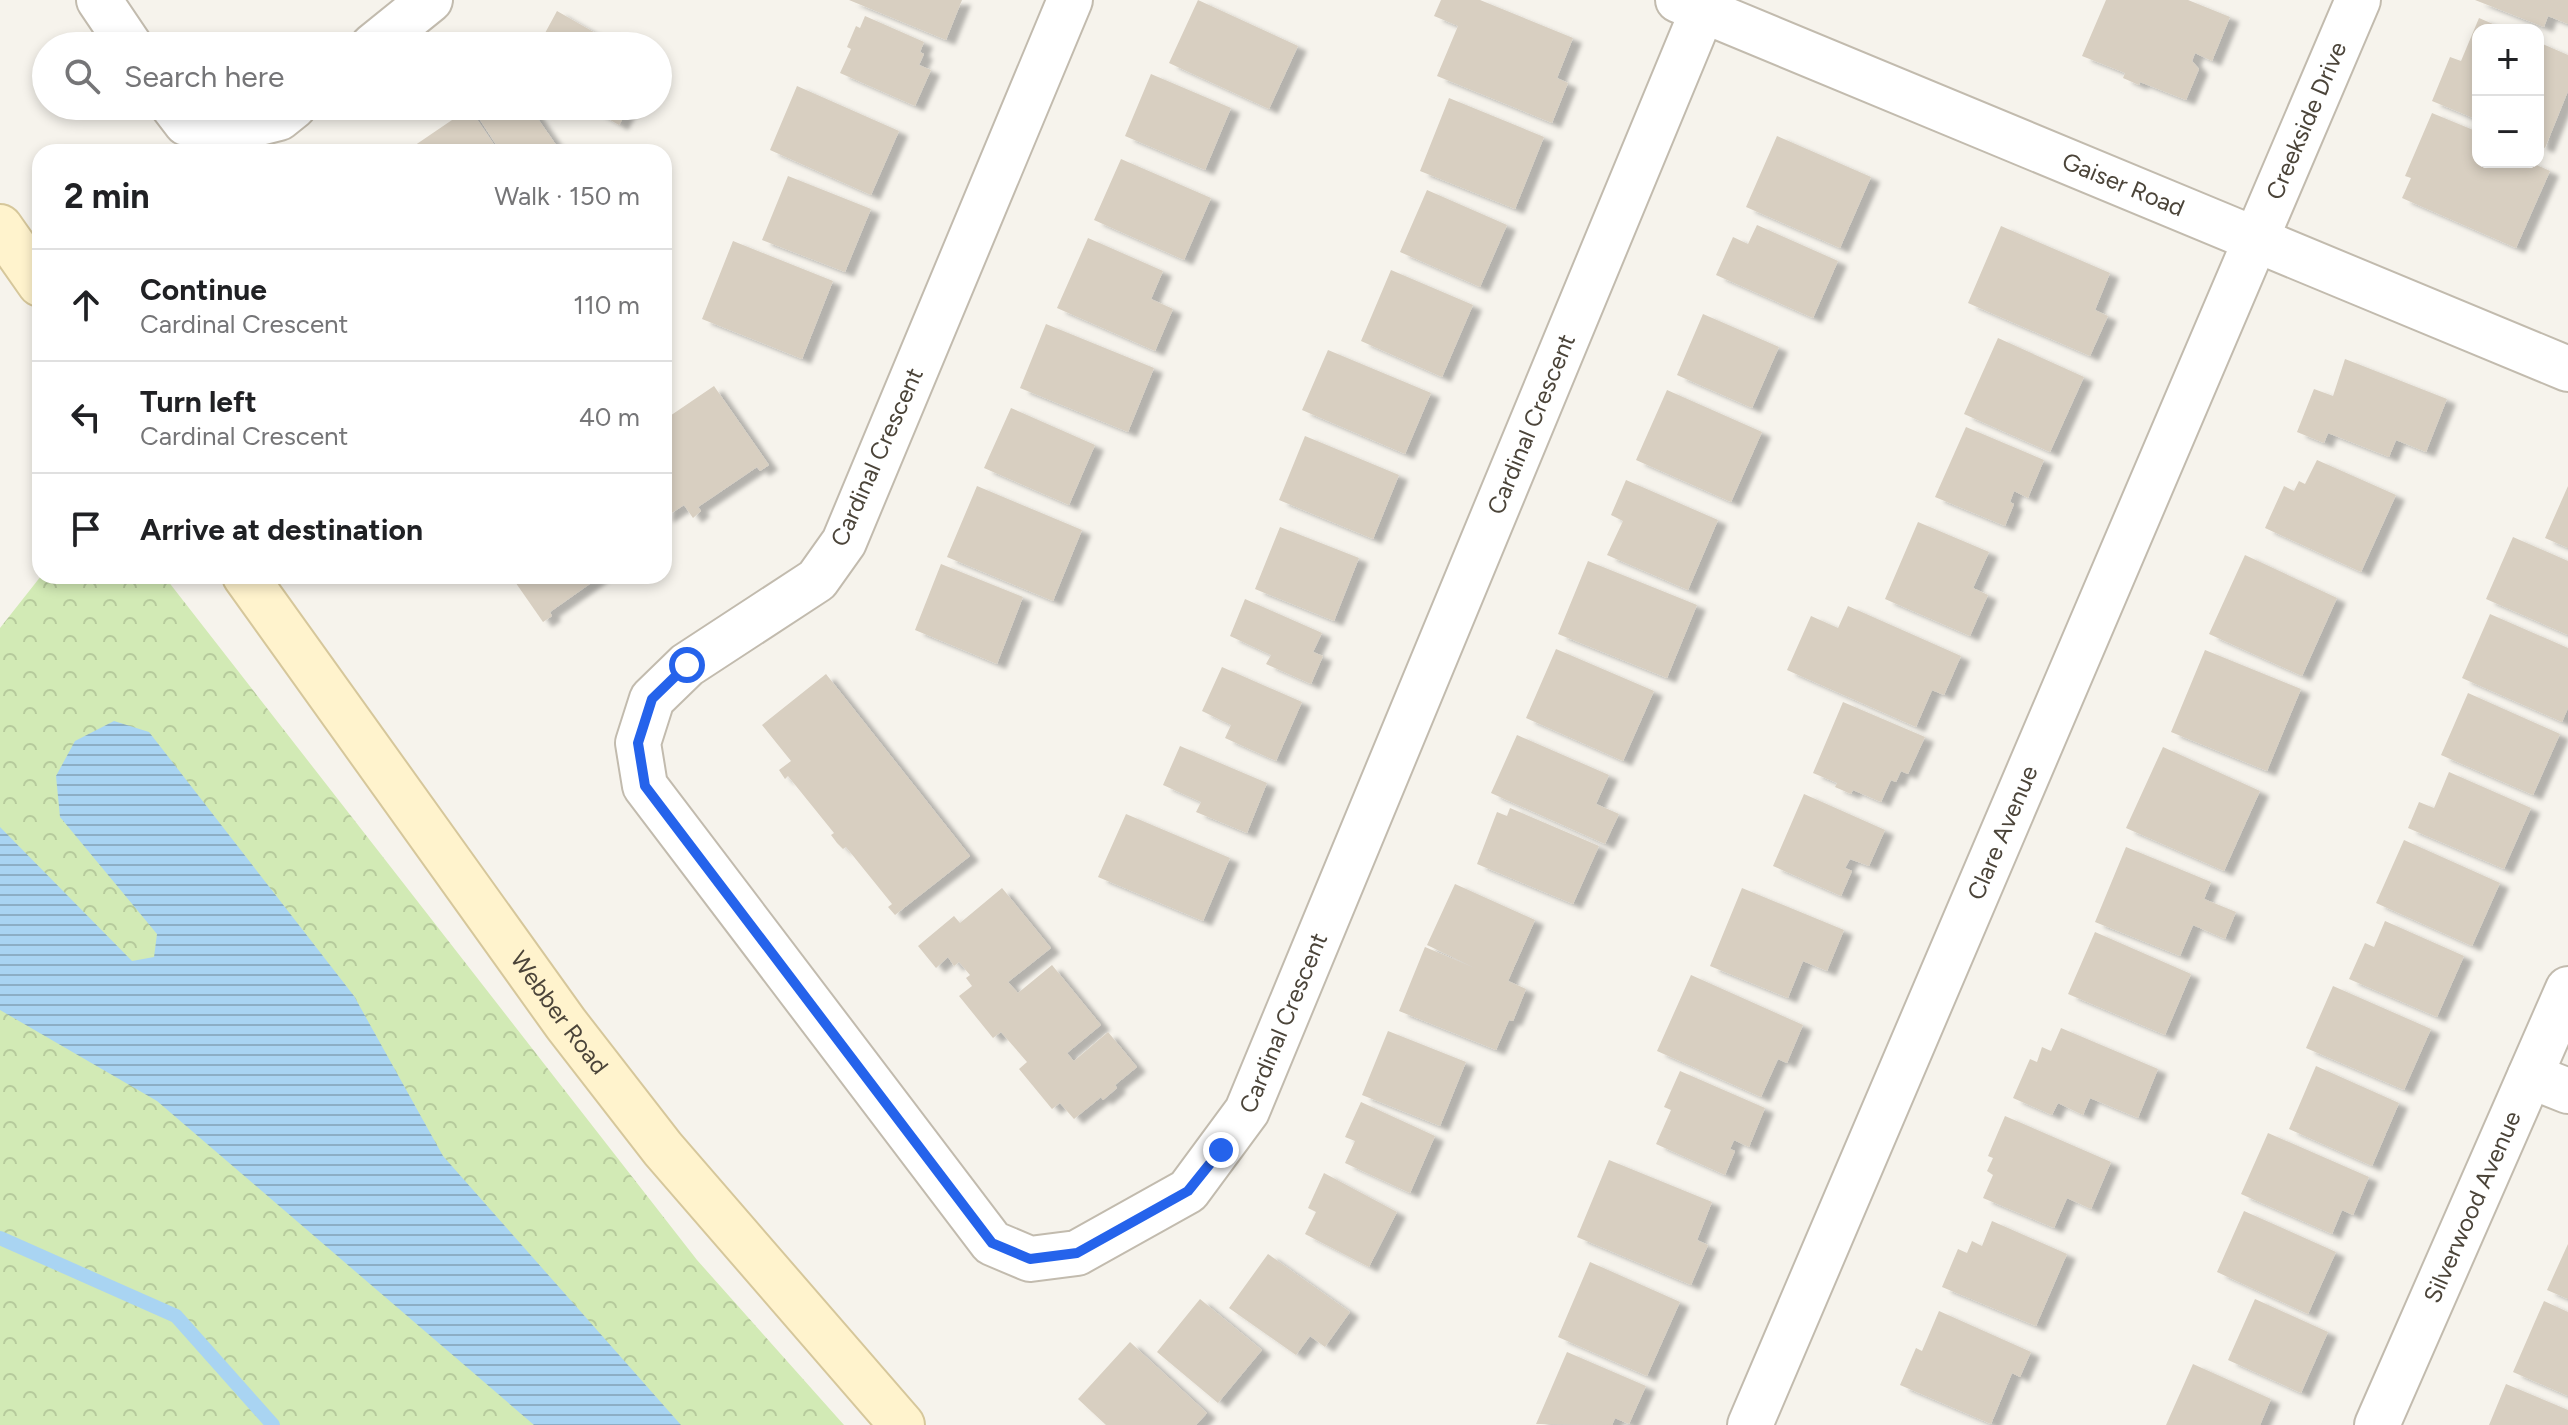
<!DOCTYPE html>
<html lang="en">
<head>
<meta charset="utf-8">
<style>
	body { margin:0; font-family:Figtree,sans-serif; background:#f2f2f2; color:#202124 }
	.controls { position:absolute; right:24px; top:24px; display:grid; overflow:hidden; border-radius:16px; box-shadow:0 4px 12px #0003 }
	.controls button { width:72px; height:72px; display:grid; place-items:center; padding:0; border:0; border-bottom:2px solid #e0e0e0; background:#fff; color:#202124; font:40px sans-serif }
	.stop { position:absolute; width:24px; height:24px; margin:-18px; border:6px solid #2563eb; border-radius:50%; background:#fff }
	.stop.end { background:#2563eb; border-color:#fff; box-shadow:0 2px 8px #0008 }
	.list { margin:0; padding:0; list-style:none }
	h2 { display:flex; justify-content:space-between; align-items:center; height:104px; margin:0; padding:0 32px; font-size:34px }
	h2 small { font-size:26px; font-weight:400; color:#757577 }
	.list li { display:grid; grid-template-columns:52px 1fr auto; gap:24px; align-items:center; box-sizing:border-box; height:112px; padding:0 32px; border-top:2px solid #e0e0e0 }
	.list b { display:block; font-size:30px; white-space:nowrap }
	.list p { margin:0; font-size:26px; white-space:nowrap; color:#757577 }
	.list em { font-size:26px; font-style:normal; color:#757577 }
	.icon { flex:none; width:44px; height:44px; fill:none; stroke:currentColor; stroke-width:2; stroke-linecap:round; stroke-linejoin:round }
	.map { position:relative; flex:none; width:2568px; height:1425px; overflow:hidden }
	.search { position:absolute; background:#fff; box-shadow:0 4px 12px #0003; left:32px; top:32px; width:640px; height:88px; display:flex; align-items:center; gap:20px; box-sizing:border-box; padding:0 28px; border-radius:44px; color:#757577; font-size:30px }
	.panel { position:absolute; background:#fff; box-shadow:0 4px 12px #0003; left:32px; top:144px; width:640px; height:440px; border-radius:24px }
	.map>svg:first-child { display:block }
	.forest { fill:url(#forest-crowns) }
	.water { fill:url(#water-rules) }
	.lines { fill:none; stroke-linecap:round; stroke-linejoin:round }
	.stream { stroke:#a9d4f2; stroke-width:14 }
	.building { fill:#d8cfc1; filter:url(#shadow) }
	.street-casing { stroke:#c2bbae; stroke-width:48 }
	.secondary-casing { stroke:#d6c79b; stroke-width:48 }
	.street { stroke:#fff; stroke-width:44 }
	.secondary { stroke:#fff3cd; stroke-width:44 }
	.route { stroke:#2563eb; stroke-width:10 }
	.labels { text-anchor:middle; stroke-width:6; stroke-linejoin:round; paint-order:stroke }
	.street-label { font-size:24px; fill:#4b4439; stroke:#fff }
</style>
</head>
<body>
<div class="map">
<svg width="2568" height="1425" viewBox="0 0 2568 1425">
	<defs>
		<pattern id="forest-crowns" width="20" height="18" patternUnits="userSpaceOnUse" patternTransform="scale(2)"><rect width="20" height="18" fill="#d2eab5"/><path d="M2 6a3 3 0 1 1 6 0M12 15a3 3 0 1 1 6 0" fill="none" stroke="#b6ca9c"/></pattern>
		<pattern id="water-rules" width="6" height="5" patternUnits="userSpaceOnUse" patternTransform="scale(2)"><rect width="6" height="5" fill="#a9d4f2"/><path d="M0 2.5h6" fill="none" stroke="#8caec5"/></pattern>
		<filter id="shadow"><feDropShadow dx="9" dy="5" stdDeviation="2" flood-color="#0004"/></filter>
	</defs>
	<rect width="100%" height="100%" fill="#f6f3ec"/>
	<path class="forest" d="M 41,576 L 164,576 L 697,1260 L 844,1425 L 0,1425 L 0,628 Z"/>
	<path class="water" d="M 114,721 L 149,732 L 354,996 L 443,1156 L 681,1425 L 534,1425 L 157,1101 L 0,1010 L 0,827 L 132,961 L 154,957 L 157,934 L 60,817 L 56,776 L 75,741 Z"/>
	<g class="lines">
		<path class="stream" d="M 0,1238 L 176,1316 L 273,1425"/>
	</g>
	<path class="building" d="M 849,0 L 962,0 L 946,40 Z
		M 1198,0 L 1298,46 L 1269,109 L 1169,63 Z
		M 1441,0 L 1480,0 L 1573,38 L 1557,78 L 1568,83 L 1552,123 L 1437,76 L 1458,26 L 1434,16 Z
		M 2106,0 L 2188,0 L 2230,17 L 2212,61 L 2195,53 L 2192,61 L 2199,69 L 2186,100 L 2140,82 L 2139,85 L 2123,78 L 2125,73 L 2082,56 Z
		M 2475,0 L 2568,0 L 2568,24 L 2548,16 L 2544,27 Z
		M 557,11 L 618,46 L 538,46 Z
		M 865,16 L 924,42 L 920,52 L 924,54 L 919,65 L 931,70 L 915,106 L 840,73 L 851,49 L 847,47 L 856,26 L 860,28 Z
		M 2479,18 L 2507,30 L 2478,30 L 2478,120 L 2432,101 L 2450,57 L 2461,61 Z
		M 2538,42 L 2568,55 L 2568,91 L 2545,148 L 2538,145 Z
		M 1151,74 L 1231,108 L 1205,170 L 1125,136 Z
		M 797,86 L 899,131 L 871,195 L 770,150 Z
		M 1449,98 L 1544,137 L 1515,209 L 1420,171 Z
		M 456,106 L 468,106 L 499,152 L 405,152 L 452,120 L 447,113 Z
		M 471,106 L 529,106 L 561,152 L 501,152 Z
		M 586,106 L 630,106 L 619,125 Z
		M 2432,113 L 2478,132 L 2475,138 L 2478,139 L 2478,162 L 2530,162 L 2550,171 L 2516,248 L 2402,198 L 2411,178 L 2405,176 Z
		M 1777,136 L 1871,177 L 1840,248 L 1746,207 Z
		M 1121,159 L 1211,198 L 1184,260 L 1094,220 Z
		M 788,176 L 871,209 L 845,272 L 762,240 Z
		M 1427,190 L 1507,225 L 1480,287 L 1400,252 Z
		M 1757,225 L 1838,261 L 1813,318 L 1716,275 L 1733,237 L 1748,244 Z
		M 2001,226 L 2110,273 L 2095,310 L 2108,316 L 2090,356 L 1968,303 Z
		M 1088,238 L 1163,271 L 1151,299 L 1173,309 L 1155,351 L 1057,308 Z
		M 733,241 L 833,281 L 802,359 L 702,319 Z
		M 1391,270 L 1473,305 L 1442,377 L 1361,341 Z
		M 1703,314 L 1779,347 L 1752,408 L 1677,375 Z
		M 1046,324 L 1154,368 L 1128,432 L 1020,388 Z
		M 1998,338 L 2084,377 L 2050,452 L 1964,414 Z
		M 1328,350 L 1431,393 L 1405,454 L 1302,410 Z
		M 2345,359 L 2447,399 L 2426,452 L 2396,440 L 2389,457 L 2328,433 L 2324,443 L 2297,432 L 2314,389 L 2333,396 Z
		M 714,386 L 769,465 L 760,471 L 757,467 L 698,507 L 701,511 L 693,518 L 684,505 L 664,518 L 664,420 Z
		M 1667,390 L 1762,432 L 1731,502 L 1636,460 Z
		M 1011,408 L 1095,445 L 1069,505 L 984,468 Z
		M 1966,427 L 2044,460 L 2028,498 L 2014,491 L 2010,502 L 2014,504 L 2005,526 L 1935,497 Z
		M 1305,436 L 1399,475 L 1373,539 L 1279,500 Z
		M 2317,460 L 2396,495 L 2361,572 L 2265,528 L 2284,486 L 2294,491 L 2299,481 L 2305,484 Z
		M 1626,480 L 1718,520 L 1688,590 L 1607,555 L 1623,521 L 1611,515 Z
		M 977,486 L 1082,530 L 1053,601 L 947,557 Z
		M 2568,486 L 2568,548 L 2545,538 Z
		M 1918,522 L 1989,552 L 1973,588 L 1988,595 L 1970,636 L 1885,599 Z
		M 1280,527 L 1359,558 L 1334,621 L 1255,589 Z
		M 2513,537 L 2568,561 L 2568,635 L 2486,599 Z
		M 2245,555 L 2337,598 L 2302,676 L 2209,634 Z
		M 1588,561 L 1697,605 L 1667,678 L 1558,634 Z
		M 941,564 L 1023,597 L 997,664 L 915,630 Z
		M 511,576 L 601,576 L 550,612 L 552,616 L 543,622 Z
		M 1245,599 L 1322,633 L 1313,652 L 1323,656 L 1311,684 L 1266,664 L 1271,655 L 1230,636 Z
		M 1848,606 L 1961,656 L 1944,695 L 1932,690 L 1916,727 L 1787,670 L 1811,616 L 1838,628 Z
		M 2490,614 L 2568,648 L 2568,708 L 2562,722 L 2462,678 Z
		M 1556,649 L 1654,691 L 1623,761 L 1526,718 Z
		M 2205,650 L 2301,689 L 2267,771 L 2171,732 Z
		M 1222,667 L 1302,702 L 1276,761 L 1225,738 L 1231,725 L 1202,711 Z
		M 826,674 L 970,856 L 895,915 L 888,907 L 892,904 L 846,847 L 843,849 L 837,843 L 831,835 L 834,833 L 788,776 L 785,779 L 779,770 L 791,761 L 762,725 Z
		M 2468,693 L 2560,734 L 2533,795 L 2441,755 Z
		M 1843,702 L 1925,737 L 1908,774 L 1901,771 L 1896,782 L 1891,780 L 1881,802 L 1853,790 L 1851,794 L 1835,787 L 1837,783 L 1813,773 Z
		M 1517,735 L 1609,775 L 1596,804 L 1619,814 L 1605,844 L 1491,793 Z
		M 1180,746 L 1267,783 L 1247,833 L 1196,812 L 1201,802 L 1163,785 Z
		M 2163,747 L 2260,791 L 2224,871 L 2126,828 Z
		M 2449,772 L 2531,808 L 2504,869 L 2408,828 L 2419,802 L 2434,808 Z
		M 1804,794 L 1885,830 L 1869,866 L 1850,859 L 1845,868 L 1852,871 L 1841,896 L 1773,866 Z
		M 1510,808 L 1599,846 L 1573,904 L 1477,864 L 1497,812 L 1507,816 Z
		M 1126,814 L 1230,858 L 1203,921 L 1098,877 Z
		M 2404,840 L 2500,883 L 2472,946 L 2376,903 Z
		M 2126,847 L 2211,882 L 2204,899 L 2236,912 L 2225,939 L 2193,925 L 2180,956 L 2095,922 Z
		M 1455,884 L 1535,920 L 1508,981 L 1526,989 L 1513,1021 L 1509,1020 L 1496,1050 L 1399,1011 L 1425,947 L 1475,968 L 1427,945 Z
		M 1002,888 L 1051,948 L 1008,982 L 1018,993 L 1052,965 L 1101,1025 L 1067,1053 L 1072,1059 L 1074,1061 L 1108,1032 L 1137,1067 L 1115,1085 L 1117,1088 L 1103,1100 L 1101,1097 L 1074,1119 L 1060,1103 L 1052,1109 L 1019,1069 L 1027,1062 L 1001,1032 L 993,1038 L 959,996 L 972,986 L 966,978 L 970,975 L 959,962 L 954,966 L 948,957 L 936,968 L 918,946 L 954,916 L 960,923 Z
		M 1742,888 L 1844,930 L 1827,971 L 1803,961 L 1788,998 L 1710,966 Z
		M 2385,921 L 2464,956 L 2437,1017 L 2349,979 L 2365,943 L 2374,947 Z
		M 2095,932 L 2191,974 L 2165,1035 L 2068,994 Z
		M 1691,975 L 1803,1025 L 1787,1063 L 1778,1059 L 1761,1097 L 1657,1051 Z
		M 2333,986 L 2431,1029 L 2404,1090 L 2306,1048 Z
		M 2061,1028 L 2158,1069 L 2138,1118 L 2090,1098 L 2083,1115 L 2058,1103 L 2052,1115 L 2013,1098 L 2030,1059 L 2037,1062 L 2042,1047 L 2051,1051 Z
		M 1388,1031 L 1466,1062 L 1440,1126 L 1362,1095 Z
		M 2316,1066 L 2399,1103 L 2372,1166 L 2289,1129 Z
		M 1680,1071 L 1765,1108 L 1749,1147 L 1734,1140 L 1730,1149 L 1735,1151 L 1725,1175 L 1656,1144 L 1671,1110 L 1664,1107 Z
		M 1361,1102 L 1435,1136 L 1410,1193 L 1345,1163 L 1355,1141 L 1345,1137 Z
		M 2005,1116 L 2111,1162 L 2091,1209 L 2067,1198 L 2054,1228 L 1983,1198 L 1993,1175 L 1987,1171 L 1993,1158 L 1988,1156 Z
		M 2268,1133 L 2369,1177 L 2353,1215 L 2342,1210 L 2332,1234 L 2241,1194 Z
		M 1609,1160 L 1712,1202 L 1697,1240 L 1708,1245 L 1691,1285 L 1577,1237 Z
		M 1324,1173 L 1397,1212 L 1369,1267 L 1305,1234 L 1316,1212 L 1308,1208 Z
		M 2244,1211 L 2336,1252 L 2308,1314 L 2217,1272 Z
		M 1992,1221 L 2067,1254 L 2036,1326 L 1942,1287 L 1958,1249 L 1967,1253 L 1972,1241 L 1982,1246 Z
		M 2568,1244 L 2568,1299 L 2547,1290 Z
		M 1268,1254 L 1350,1312 L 1325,1347 L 1310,1336 L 1296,1355 L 1229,1308 Z
		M 1590,1262 L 1680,1302 L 1647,1376 L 1558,1337 Z
		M 1200,1299 L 1262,1350 L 1218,1403 L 1157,1352 Z
		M 2255,1299 L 2328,1332 L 2301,1393 L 2228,1360 Z
		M 2544,1301 L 2568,1312 L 2568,1396 L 2513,1372 Z
		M 1939,1311 L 2031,1352 L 2020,1377 L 2012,1373 L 1991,1424 L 1900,1385 L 1916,1348 L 1922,1351 Z
		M 1130,1342 L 1207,1413 L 1196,1425 L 1106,1425 L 1078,1399 Z
		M 1567,1352 L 1646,1386 L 1629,1424 L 1615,1418 L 1612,1425 L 1536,1424 Z
		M 2193,1364 L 2271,1399 L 2260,1425 L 2166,1425 Z
		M 2506,1384 L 2568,1410 L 2568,1425 L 2489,1425 Z"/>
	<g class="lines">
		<g class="street-casing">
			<g id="street">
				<path d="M 99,0 L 130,46"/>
				<path id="s1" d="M 1070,0 L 844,542 L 817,580 L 687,665 L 652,699 L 638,743 L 645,786 L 992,1243 L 1030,1259 L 1077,1253 L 1188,1191 L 1247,1111 L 1707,0"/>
				<path id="s2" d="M 1678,0 L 2568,369"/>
				<path d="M 373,46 L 430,0"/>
				<path d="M 173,106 L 186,123 L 228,131 L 279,118 L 294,106"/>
				<path d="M 2530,1076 L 2568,1091"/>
				<path id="s3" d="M 1750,1425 L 2358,0"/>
				<path id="s4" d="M 2377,1425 L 2568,989"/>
			</g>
		</g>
		<g class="secondary-casing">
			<g id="secondary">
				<path d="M 0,227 L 40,284"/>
				<path id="s5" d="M 245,576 L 566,1024 L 663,1149 L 902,1425"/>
			</g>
		</g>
		<use href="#street" class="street"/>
		<use href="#secondary" class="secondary"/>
	</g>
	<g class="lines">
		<path class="route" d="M 687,665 L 652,699 L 638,743 L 645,786 L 992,1243 L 1030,1259 L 1077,1253 L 1188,1191 L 1221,1150"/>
	</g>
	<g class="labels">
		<g class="street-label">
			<text dy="8" stroke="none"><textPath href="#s3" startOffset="1418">Creekside Drive</textPath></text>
			<text dy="8" stroke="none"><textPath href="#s2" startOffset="482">Gaiser Road</textPath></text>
			<text dy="8" stroke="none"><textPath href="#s1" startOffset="2560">Cardinal Crescent</textPath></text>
			<text transform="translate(877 457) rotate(-66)" y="8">Cardinal Crescent</text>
			<text dy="8" stroke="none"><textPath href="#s3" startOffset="644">Clare Avenue</textPath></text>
			<text dy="8" stroke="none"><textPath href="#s5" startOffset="538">Webber Road</textPath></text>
			<text dy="8" stroke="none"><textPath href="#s1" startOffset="1912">Cardinal Crescent</textPath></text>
			<text dy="8" stroke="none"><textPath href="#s4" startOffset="238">Silverwood Avenue</textPath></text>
		</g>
	</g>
</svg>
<div class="controls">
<button>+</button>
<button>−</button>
</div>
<div class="stop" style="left:687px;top:665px"></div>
<div class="stop end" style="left:1221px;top:1150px"></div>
<div class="search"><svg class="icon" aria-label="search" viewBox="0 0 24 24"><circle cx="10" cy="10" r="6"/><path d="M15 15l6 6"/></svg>Search here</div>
<section class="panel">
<h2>2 min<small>Walk · 150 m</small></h2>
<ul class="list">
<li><svg class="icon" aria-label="ahead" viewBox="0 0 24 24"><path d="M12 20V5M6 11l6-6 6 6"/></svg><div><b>Continue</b><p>Cardinal Crescent</p></div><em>110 m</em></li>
<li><svg class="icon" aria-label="left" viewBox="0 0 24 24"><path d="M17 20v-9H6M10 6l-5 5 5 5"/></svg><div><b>Turn left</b><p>Cardinal Crescent</p></div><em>40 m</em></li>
<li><svg class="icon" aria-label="arrive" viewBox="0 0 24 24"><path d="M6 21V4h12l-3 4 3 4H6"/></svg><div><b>Arrive at destination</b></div></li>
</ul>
</section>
</div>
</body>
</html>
